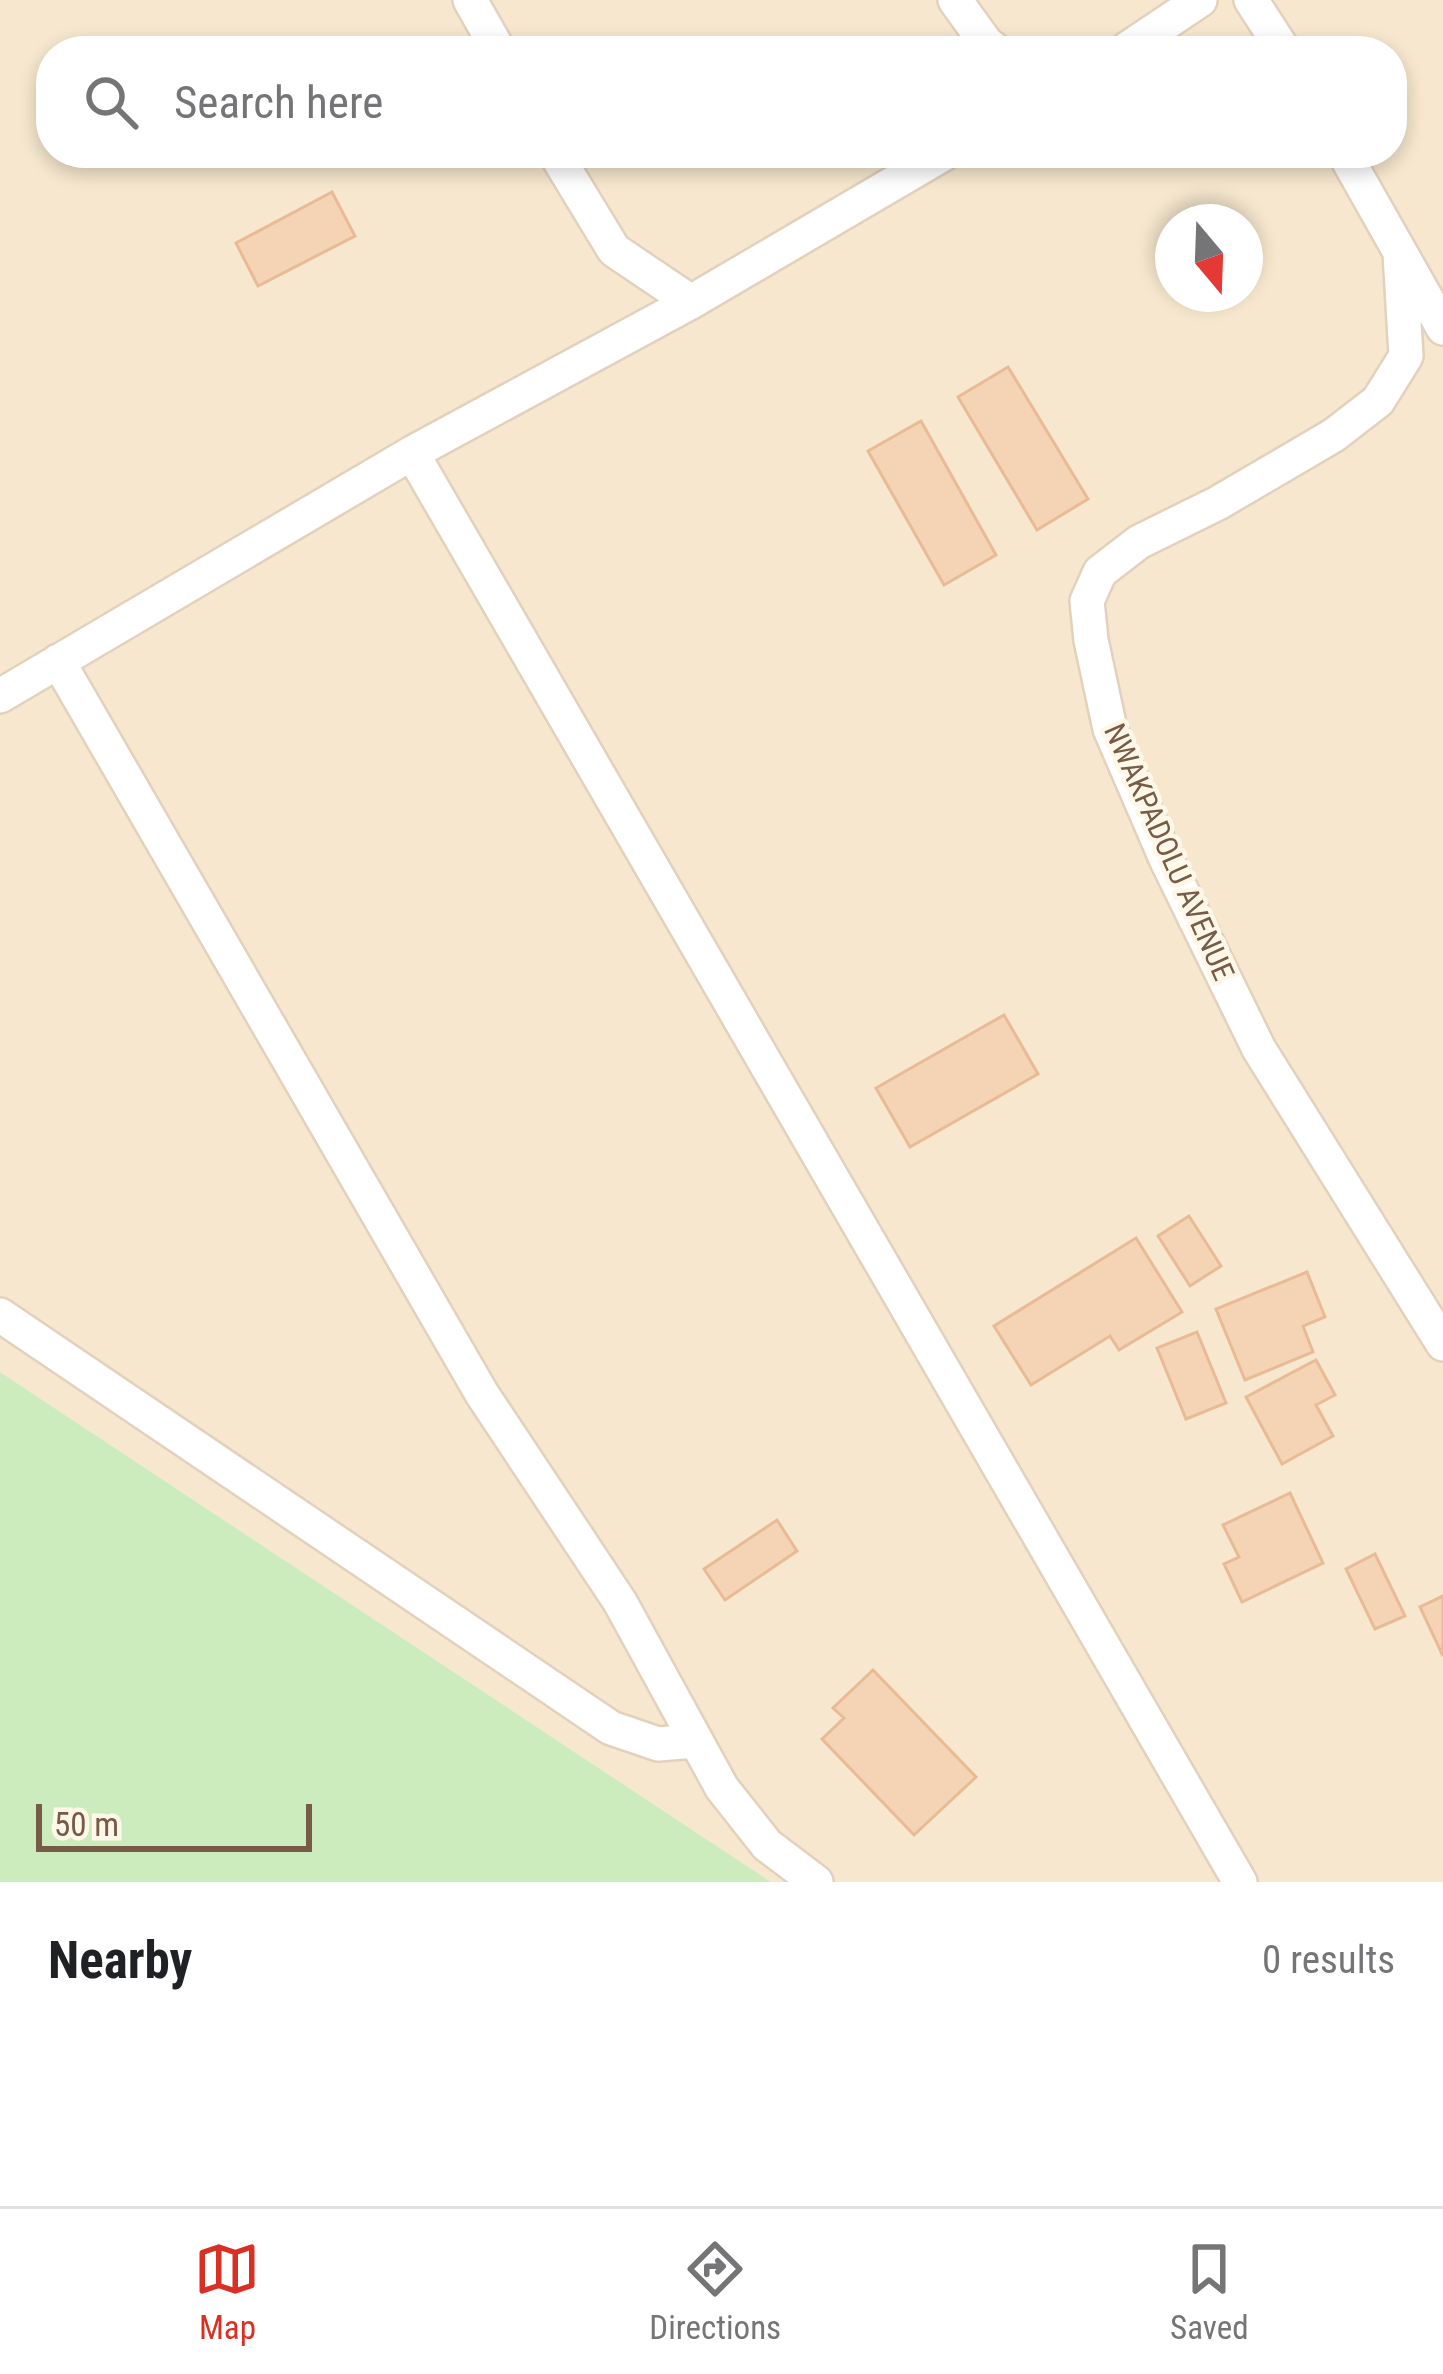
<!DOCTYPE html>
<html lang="en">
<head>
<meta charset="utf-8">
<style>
	body { margin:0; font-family:"Roboto Condensed",sans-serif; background:#f6f6f6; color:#202124 }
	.compass { position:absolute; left:1155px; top:204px; width:108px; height:108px; border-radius:50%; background:#fff; box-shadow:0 6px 18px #0003; rotate:161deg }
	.scale { position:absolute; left:36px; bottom:30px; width:276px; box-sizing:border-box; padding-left:12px; border:6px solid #765b46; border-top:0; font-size:33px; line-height:42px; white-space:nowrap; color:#765b46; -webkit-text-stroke:9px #fff8e8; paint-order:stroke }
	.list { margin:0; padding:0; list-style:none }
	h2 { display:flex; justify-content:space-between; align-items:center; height:156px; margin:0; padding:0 48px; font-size:51px }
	h2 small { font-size:39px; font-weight:400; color:#757577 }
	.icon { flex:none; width:66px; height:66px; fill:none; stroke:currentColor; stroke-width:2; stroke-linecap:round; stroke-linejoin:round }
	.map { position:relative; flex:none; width:1443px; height:1882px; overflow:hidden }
	.search { position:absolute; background:#fff; box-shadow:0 6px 18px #0003; left:36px; right:36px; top:36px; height:132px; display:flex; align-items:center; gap:30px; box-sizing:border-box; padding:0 42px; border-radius:48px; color:#757577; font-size:45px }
	.sheet { height:324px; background:#fff }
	nav { display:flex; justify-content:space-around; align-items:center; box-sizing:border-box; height:168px; border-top:3px solid #e0e0e0; background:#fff; font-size:33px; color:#757577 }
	nav a { display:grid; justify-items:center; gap:6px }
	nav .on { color:#d93025 }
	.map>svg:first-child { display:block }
	.residential { fill:#f6e7ce; fill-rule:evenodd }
	.green { fill:#cdecbe }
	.building { fill:#f5d4b6; stroke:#e8bb95; stroke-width:3 }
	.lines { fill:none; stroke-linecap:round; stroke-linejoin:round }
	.street-casing { stroke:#e2d1bc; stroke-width:38 }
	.street { stroke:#fff; stroke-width:33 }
	.labels { text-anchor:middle; stroke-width:9; stroke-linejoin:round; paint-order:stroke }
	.street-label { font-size:30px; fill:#765b46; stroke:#fff8e8 }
</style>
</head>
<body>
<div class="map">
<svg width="1443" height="1882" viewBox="0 0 1443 1882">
	<rect width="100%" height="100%" fill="#fef4e0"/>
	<path class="residential" d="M 0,0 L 1443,0 L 1443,1882 L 771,1882 L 0,1372 ZM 51,51 L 1392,51 L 1392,153 L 51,153 ZM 1173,222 L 1245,222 L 1245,294 L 1173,294 Z"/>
	<path class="green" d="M 0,1372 L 771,1882 L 0,1882 Z"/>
	<path class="building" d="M 332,192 L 355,236 L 258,286 L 236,243 Z
		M 1008,367 L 1088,499 L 1037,530 L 958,397 Z
		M 921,421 L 996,555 L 944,585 L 868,451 Z
		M 1004,1015 L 1038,1074 L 910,1147 L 876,1088 Z
		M 1189,1216 L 1221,1266 L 1190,1286 L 1158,1236 Z
		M 1136,1238 L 1182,1312 L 1119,1350 L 1110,1336 L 1031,1385 L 994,1326 Z
		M 1307,1272 L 1325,1317 L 1303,1326 L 1313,1352 L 1245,1380 L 1216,1309 Z
		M 1197,1332 L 1226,1403 L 1186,1419 L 1157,1348 Z
		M 1316,1360 L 1335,1395 L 1316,1405 L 1333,1436 L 1282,1464 L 1246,1397 Z
		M 1290,1493 L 1323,1563 L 1242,1602 L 1224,1564 L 1239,1557 L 1223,1525 Z
		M 777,1520 L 797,1551 L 725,1600 L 704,1569 Z
		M 1375,1554 L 1405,1616 L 1375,1629 L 1346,1569 Z
		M 1443,1596 L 1443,1656 L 1420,1607 Z
		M 873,1670 L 976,1777 L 914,1835 L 822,1739 L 844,1718 L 833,1708 Z"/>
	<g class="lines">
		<g class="street-casing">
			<path id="street" d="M 470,0 L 499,51
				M 955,0 L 986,43 L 996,51
				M 1251,0 L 1284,51
				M 1124,51 L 1200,0
				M 555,153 L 614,250 L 691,302
				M 1344,153 L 1443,328
				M 1400,253 L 1406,356 L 1378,401 L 1334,435 L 1218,503 L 1139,542 L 1100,572 L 1087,601 L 1091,640 L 1110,729 L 1167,861 L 1259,1049 L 1443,1344
				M 412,453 L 1240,1882
				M 58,661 L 482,1394 L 620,1602 L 722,1788 L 767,1845 L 816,1882
				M 0,696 L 412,453 L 691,302 L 945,153
				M 0,1315 L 611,1728 L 658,1744 L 696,1741"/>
		</g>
		<use href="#street" class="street"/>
	</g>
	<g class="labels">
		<g class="street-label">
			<text transform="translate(1169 852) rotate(66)" y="10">NWAKPADOLU AVENUE</text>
		</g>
	</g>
</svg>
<svg class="compass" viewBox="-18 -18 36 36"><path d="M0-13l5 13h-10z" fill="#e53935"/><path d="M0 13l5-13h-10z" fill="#757577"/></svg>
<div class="scale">50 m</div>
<div class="search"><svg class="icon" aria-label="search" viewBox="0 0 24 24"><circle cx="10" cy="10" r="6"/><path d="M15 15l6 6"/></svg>Search here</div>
</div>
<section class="sheet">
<h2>Nearby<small>0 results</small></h2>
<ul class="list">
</ul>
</section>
<nav>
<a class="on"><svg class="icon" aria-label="map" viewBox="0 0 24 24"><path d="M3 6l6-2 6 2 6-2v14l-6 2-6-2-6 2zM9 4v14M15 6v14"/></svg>Map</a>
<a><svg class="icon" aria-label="directions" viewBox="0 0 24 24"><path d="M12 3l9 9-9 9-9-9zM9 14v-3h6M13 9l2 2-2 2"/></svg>Directions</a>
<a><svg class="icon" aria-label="saved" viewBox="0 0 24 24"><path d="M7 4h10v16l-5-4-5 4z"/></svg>Saved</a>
</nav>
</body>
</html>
